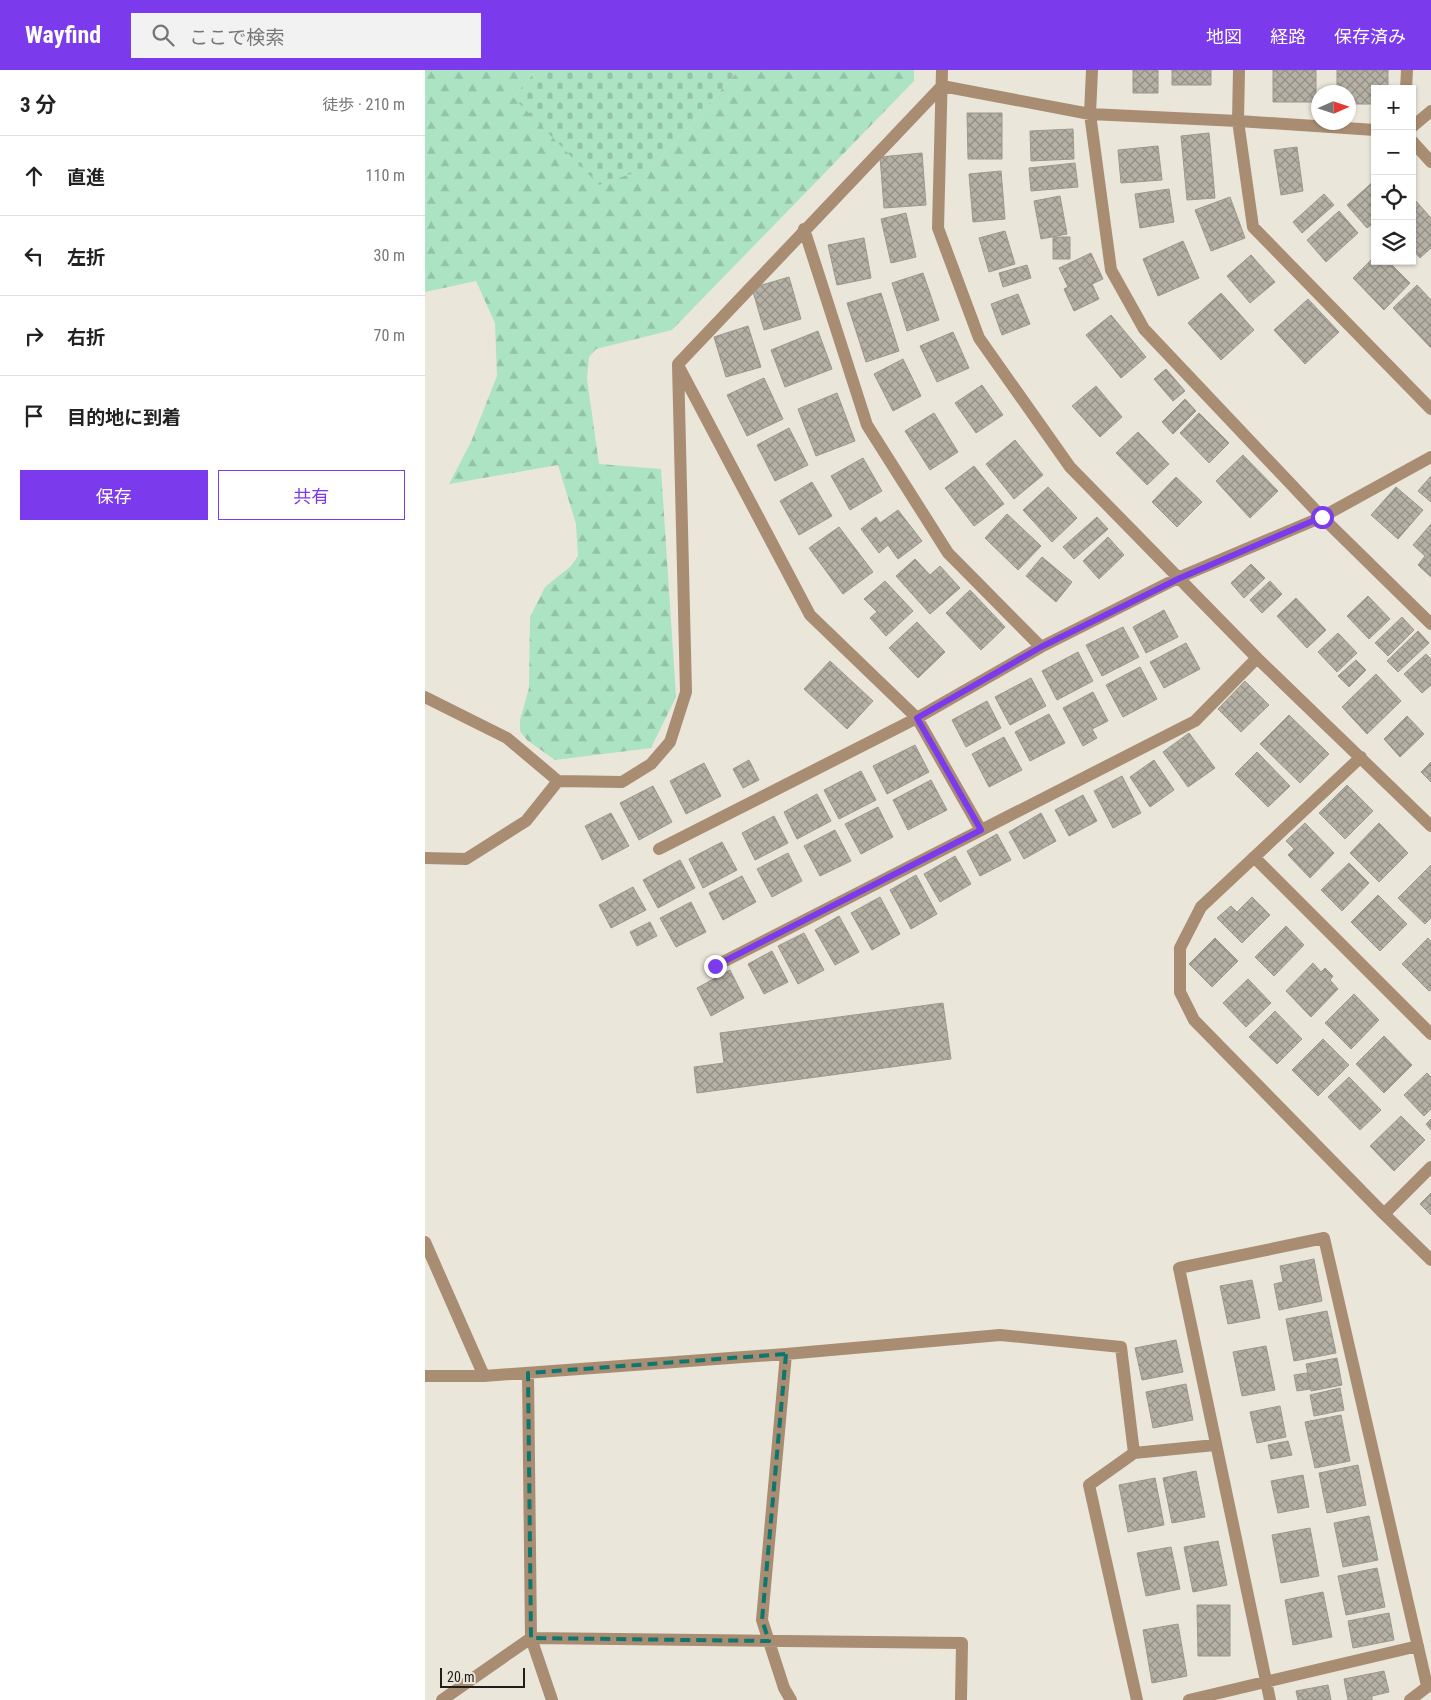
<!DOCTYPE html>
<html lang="ja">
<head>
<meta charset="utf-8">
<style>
	body { margin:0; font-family:"Roboto Condensed","Noto Sans JP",sans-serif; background:#f2f2f2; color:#222 }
	.controls { position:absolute; right:15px; top:15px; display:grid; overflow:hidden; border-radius:0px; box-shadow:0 1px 4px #0004 }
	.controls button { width:45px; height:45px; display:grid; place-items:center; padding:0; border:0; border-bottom:1px solid #e0e0e0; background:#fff; color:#222; font:25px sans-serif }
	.compass { position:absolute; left:886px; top:15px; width:45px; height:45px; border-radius:50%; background:#fff; box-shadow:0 1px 4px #0004; rotate:87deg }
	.scale { position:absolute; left:15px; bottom:12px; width:85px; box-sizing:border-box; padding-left:5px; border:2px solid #201e19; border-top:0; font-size:14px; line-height:18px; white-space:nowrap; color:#201e19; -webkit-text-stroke:4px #ebe6da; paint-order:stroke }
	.stop { position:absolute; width:15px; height:15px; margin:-11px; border:4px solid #7c3aed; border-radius:50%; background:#fff }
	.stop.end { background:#7c3aed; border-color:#fff; box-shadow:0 1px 5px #0008 }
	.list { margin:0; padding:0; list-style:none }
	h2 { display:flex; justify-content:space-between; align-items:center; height:65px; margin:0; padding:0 20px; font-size:21px }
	h2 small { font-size:16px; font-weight:400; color:#767676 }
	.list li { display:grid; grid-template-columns:32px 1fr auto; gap:15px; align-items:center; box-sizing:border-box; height:80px; padding:0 20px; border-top:1px solid #e0e0e0 }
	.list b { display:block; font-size:19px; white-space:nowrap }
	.list em { font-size:16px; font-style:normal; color:#767676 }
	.actions { display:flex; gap:10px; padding:15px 20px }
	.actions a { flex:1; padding:11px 0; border:1px solid #7c3aed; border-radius:0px; text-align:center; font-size:18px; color:#7c3aed }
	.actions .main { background:#7c3aed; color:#fff }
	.icon { flex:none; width:28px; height:28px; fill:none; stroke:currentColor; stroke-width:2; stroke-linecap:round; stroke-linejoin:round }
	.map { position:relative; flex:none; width:1006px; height:1630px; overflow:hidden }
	header { display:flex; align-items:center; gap:30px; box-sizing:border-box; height:70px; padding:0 25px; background:#7c3aed; color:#fff }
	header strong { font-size:24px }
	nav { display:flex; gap:28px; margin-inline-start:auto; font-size:18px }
	.search { width:350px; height:45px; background:#f2f2f2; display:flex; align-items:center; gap:12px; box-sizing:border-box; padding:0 18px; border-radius:0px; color:#767676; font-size:19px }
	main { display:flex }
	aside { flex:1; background:#fff }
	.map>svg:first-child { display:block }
	.forest { fill:url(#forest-firs) }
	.cemetery { fill:url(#cemetery-stones) }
	.building { fill:url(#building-cross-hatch); stroke:#9d988d }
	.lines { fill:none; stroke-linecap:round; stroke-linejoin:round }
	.minor { stroke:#a88d72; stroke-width:12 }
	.route { stroke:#7c3aed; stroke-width:6 }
	.marked { fill:none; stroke:#0f766e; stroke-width:4; stroke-dasharray:10 6; stroke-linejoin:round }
</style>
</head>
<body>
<header>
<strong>Wayfind</strong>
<div class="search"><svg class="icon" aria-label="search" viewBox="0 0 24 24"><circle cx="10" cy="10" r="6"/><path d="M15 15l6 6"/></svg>ここで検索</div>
<nav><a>地図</a><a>経路</a><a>保存済み</a></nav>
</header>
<main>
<aside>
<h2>3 分<small>徒歩 · 210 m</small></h2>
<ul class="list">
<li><svg class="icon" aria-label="ahead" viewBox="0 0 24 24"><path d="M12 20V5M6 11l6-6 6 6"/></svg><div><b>直進</b></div><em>110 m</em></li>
<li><svg class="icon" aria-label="left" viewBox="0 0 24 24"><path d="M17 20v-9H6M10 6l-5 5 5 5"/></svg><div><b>左折</b></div><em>30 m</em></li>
<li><svg class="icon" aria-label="right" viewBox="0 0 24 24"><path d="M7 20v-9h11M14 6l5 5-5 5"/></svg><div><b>右折</b></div><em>70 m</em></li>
<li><svg class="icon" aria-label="arrive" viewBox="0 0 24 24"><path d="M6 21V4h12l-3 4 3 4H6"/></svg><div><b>目的地に到着</b></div></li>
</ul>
<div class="actions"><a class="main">保存</a><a>共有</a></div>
</aside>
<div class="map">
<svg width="1006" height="1630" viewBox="0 0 1006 1630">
	<defs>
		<pattern id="forest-firs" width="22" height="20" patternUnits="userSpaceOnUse" patternTransform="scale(1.25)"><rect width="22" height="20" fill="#abe3c3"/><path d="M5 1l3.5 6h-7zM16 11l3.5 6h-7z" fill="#93c2a7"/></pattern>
		<pattern id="cemetery-stones" width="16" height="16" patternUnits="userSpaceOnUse" patternTransform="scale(1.25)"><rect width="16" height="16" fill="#abe3c3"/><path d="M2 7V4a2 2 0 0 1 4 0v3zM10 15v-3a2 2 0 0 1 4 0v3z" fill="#93c2a7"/></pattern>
		<pattern id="building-cross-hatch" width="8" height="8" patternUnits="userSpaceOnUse" patternTransform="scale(1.25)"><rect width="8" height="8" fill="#b6b1a5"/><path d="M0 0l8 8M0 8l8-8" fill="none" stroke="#948f86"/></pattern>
	</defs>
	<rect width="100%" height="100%" fill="#ebe6da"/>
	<path class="forest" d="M 0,0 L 112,0 L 88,27 L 228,96 L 314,0 L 489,0 L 489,11 L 247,260 L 171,279 L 164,287 L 162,309 L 174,394 L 236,399 L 251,627 L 226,678 L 130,690 L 102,670 L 95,661 L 95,650 L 104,618 L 105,547 L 120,517 L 146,496 L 153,486 L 151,454 L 133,395 L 24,414 L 46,372 L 72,306 L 70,253 L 51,211 L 0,222 Z"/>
	<path class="cemetery" d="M 112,0 L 314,0 L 228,96 L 174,115 L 88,27 Z"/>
	<path class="building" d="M 708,0 L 733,0 L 733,23 L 708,23 Z
		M 747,0 L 786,0 L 786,15 L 747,15 Z
		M 848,0 L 891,0 L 891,32 L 848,32 Z
		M 912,0 L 963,0 L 963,19 L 950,19 L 950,34 L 924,34 L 924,22 L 912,22 Z
		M 542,43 L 577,43 L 577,89 L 543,89 Z
		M 648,59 L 649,89 L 606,91 L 605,61 Z
		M 784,63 L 790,128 L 762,130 L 756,66 Z
		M 733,76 L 737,110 L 696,113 L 693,80 Z
		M 872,77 L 878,121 L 856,125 L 849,80 Z
		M 497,83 L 501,135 L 459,138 L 455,87 Z
		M 650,93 L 653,117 L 606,121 L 604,98 Z
		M 576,101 L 580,149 L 548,152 L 544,104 Z
		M 950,110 L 950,152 L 942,158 L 922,135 Z
		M 744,119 L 749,152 L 715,158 L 710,124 Z
		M 899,124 L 909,135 L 877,163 L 868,152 Z
		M 635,126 L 642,164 L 616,169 L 609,131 Z
		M 805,127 L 820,168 L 786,181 L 770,140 Z
		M 990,130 L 1006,148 L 1006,178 L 995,188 L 987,179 L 987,132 Z
		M 914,141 L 933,163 L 901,192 L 882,170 Z
		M 481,143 L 491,187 L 466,193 L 456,149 Z
		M 580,161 L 590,194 L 564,202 L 554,168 Z
		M 628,167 L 645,167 L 645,189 L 628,189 Z
		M 439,168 L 446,208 L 412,215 L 403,175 Z
		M 758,171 L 774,208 L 733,226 L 718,189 Z
		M 666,183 L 678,209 L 667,214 L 674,229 L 649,241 L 639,219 L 643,217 L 634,198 Z
		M 826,185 L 850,212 L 825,233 L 802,206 Z
		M 950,186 L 950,191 L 963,191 L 985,213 L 959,240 L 928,208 Z
		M 602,195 L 606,208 L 578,217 L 574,203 Z
		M 498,203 L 514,250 L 482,261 L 467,213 Z
		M 364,207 L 376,249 L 339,260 L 327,218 Z
		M 992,215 L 1006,230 L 1006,278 L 968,238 Z
		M 456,223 L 474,281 L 441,292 L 422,233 Z
		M 796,223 L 829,260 L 796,290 L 763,253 Z
		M 593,224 L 605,254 L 577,265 L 566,234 Z
		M 883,229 L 914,262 L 880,294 L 849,260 Z
		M 686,245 L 721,287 L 696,308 L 661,265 Z
		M 323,256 L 336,297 L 301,307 L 289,267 Z
		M 393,261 L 407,299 L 360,317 L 346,280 Z
		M 528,262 L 544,298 L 512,312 L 495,276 Z
		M 478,289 L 496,326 L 468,341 L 449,304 Z
		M 741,299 L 760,321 L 748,331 L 729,309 Z
		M 339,308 L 358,349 L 322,366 L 302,325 Z
		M 557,315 L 578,345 L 551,363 L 530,333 Z
		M 671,316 L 697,347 L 675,367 L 647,336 Z
		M 412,323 L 430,371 L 391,386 L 373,339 Z
		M 760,329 L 771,341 L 748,364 L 737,352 Z
		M 509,343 L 533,382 L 505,400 L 480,361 Z
		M 774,343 L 804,373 L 784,393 L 755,363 Z
		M 364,358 L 383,395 L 350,411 L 332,375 Z
		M 713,362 L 744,394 L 722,415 L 691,383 Z
		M 590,370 L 618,405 L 589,429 L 561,394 Z
		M 818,385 L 853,421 L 825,448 L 791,411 Z
		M 438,388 L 457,421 L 425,440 L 406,406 Z
		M 549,396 L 579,434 L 549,456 L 520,418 Z
		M 1006,406 L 1006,432 L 993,421 Z
		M 751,407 L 777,432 L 752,457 L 727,432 Z
		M 387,412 L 407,446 L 374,465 L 355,431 Z
		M 623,417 L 652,448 L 627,472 L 598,440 Z
		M 971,417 L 998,440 L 973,469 L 946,445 Z
		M 473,440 L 497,471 L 473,489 L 463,475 L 454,483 L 436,459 L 451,447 L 455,453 Z
		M 582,444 L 616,476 L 593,500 L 560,468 Z
		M 672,447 L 683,459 L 649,489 L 638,477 Z
		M 1006,454 L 1006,507 L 993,495 L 1000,486 L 988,475 Z
		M 414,457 L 448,502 L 418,524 L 384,478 Z
		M 683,467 L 699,485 L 674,509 L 658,491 Z
		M 617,487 L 647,512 L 631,532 L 601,506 Z
		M 490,489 L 505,505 L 515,496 L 535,518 L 505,544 L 471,506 Z
		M 826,494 L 840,508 L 819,528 L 806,513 Z
		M 460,511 L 488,541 L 461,566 L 445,548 L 452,542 L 439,529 Z
		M 845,511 L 857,524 L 837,543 L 825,530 Z
		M 545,520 L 580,557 L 556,580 L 521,543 Z
		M 943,526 L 965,549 L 944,569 L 922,546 Z
		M 871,528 L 901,560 L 882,578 L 852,546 Z
		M 739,540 L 753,567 L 721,583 L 708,557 Z
		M 977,547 L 989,560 L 963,586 L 950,573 Z
		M 492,552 L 520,582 L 493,608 L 464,578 Z
		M 698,557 L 714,587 L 677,606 L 661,575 Z
		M 993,561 L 1004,573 L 973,602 L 962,591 Z
		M 913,563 L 932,583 L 912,602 L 893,582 Z
		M 761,573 L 775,599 L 739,618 L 725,592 Z
		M 653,582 L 668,611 L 632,630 L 617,601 Z
		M 1001,584 L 1006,589 L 1006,615 L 997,623 L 979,604 Z
		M 931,590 L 941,600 L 924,617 L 913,606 Z
		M 405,591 L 448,631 L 422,659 L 379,619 Z
		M 715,597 L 732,629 L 698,647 L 681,615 Z
		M 951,604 L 976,631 L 942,664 L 917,637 Z
		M 606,608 L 621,636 L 585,655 L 570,627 Z
		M 820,611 L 844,635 L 816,662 L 793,639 Z
		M 668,622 L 683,651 L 667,659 L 672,668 L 658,676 L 638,638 Z
		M 562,631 L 576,658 L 541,677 L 527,650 Z
		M 624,644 L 640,673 L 605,691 L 590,662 Z
		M 864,645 L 904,684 L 875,713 L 835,674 Z
		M 982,646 L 999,664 L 975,687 L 959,669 Z
		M 764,663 L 790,698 L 763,717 L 738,682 Z
		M 579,667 L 597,700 L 564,717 L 547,684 Z
		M 490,675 L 504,702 L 462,724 L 448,696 Z
		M 832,682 L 865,716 L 843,737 L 810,704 Z
		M 324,690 L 334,710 L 318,718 L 308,699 Z
		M 729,690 L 749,720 L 725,737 L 705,707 Z
		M 1006,692 L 1006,712 L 996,702 Z
		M 279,693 L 296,726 L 261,744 L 245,711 Z
		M 436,701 L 451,730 L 414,749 L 399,720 Z
		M 697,706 L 716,743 L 688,758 L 669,721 Z
		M 506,710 L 522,740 L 483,760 L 468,730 Z
		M 922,715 L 948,741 L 920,769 L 894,743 Z
		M 228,716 L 247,752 L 214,770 L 195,733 Z
		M 392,724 L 406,751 L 372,769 L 359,742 Z
		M 658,725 L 672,751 L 644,766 L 630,740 Z
		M 453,737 L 468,767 L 436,784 L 420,754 Z
		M 186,743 L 204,776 L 177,790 L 160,756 Z
		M 616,743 L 631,771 L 599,789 L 584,762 Z
		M 349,746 L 363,773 L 330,790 L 317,763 Z
		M 880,753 L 909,783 L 885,808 L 863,785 L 869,779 L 861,771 Z
		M 954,753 L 983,783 L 954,812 L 925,783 Z
		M 410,760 L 426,791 L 395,806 L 379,776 Z
		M 572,764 L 586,790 L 555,806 L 542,781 Z
		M 297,772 L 312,800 L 278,818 L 264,789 Z
		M 363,783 L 377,811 L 347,827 L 332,799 Z
		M 530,786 L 546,814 L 515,832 L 499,804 Z
		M 255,790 L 270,818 L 233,838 L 218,810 Z
		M 924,793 L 944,813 L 917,841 L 896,820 Z
		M 1006,795 L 1006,848 L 1000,854 L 973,828 Z
		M 491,805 L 512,844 L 486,859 L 465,820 Z
		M 317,806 L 331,832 L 298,850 L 284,823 Z
		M 208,817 L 221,840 L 186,858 L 174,835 Z
		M 953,825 L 982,854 L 955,881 L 926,852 Z
		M 455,827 L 475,864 L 447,880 L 426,843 Z
		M 827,827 L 845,845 L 817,873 L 792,848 L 806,836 L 812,842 Z
		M 266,832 L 281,862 L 251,877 L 235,848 Z
		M 414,846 L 434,882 L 410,895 L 390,860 Z
		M 225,852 L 232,866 L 212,876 L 205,862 Z
		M 861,856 L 879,875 L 849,906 L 830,887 Z
		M 379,863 L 399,900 L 373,914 L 353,876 Z
		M 790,868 L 813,891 L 787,917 L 764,894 Z
		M 1003,868 L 1006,872 L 1006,920 L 1004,921 L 977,894 Z
		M 347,881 L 363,912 L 339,924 L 323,894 Z
		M 888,893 L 896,902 L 900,898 L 908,906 L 905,910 L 913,919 L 886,947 L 861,921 Z
		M 305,900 L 319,928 L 286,946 L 272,918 Z
		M 823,909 L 846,933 L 821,957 L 798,933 Z
		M 929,924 L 954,950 L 926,979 L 900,953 Z
		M 518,933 L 526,989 L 272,1023 L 269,997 L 299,993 L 295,963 Z
		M 850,941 L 877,969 L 852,994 L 824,967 Z
		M 959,966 L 987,995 L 959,1023 L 931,994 Z
		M 898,969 L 924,995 L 893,1026 L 867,1000 Z
		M 1002,1003 L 1006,1007 L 1006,1039 L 999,1046 L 979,1025 Z
		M 924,1007 L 956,1040 L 935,1060 L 903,1027 Z
		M 976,1046 L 1000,1070 L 969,1101 L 945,1076 Z
		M 1006,1049 L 1006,1060 L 1001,1054 Z
		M 1006,1123 L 1006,1145 L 995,1134 Z
		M 889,1189 L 897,1231 L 854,1240 L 849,1214 L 858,1212 L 855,1196 Z
		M 827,1210 L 835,1248 L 803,1254 L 795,1216 Z
		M 902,1241 L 911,1283 L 869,1291 L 861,1249 Z
		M 751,1270 L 758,1302 L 717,1310 L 710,1278 Z
		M 841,1276 L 850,1320 L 817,1326 L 808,1282 Z
		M 912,1288 L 917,1315 L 886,1321 L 881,1294 Z
		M 882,1303 L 885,1319 L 872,1321 L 869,1305 Z
		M 761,1314 L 768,1350 L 728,1358 L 721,1322 Z
		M 915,1318 L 919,1340 L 889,1346 L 885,1325 Z
		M 855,1336 L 861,1367 L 832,1373 L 825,1342 Z
		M 916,1345 L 925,1391 L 890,1398 L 880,1352 Z
		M 863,1371 L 867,1385 L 846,1389 L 843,1375 Z
		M 933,1395 L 941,1435 L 902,1443 L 894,1403 Z
		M 771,1401 L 780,1447 L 747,1453 L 738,1408 Z
		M 878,1405 L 884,1437 L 853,1443 L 846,1411 Z
		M 730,1408 L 739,1455 L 703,1462 L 694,1415 Z
		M 944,1446 L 953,1490 L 918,1497 L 909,1453 Z
		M 885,1458 L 894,1506 L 856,1513 L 847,1465 Z
		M 793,1471 L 802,1515 L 768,1522 L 759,1477 Z
		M 746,1477 L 755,1519 L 721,1526 L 712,1483 Z
		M 952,1498 L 960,1537 L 921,1545 L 913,1506 Z
		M 898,1522 L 907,1567 L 868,1575 L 860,1530 Z
		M 772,1535 L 805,1535 L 805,1586 L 773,1586 Z
		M 964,1543 L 969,1570 L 928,1578 L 923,1551 Z
		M 753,1554 L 762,1606 L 727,1613 L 718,1560 Z
		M 959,1601 L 964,1622 L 947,1626 L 947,1630 L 923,1630 L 919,1609 Z
		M 903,1615 L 906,1630 L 873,1630 L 871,1621 Z"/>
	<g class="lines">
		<path class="minor" d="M 517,0 L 513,158 L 554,268 L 645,397 L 832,588 L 1006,756
			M 667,0 L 665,44 L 686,200 L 719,259 L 897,447 L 1006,554
			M 814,0 L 813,51 L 828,157 L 1006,339
			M 981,19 L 982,0
			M 987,57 L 1006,41
			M 987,71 L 1006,92
			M 379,159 L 442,355 L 523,483 L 616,577
			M 254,297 L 385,545 L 492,648 L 556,760
			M 0,627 L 82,668 L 133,711 L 197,712 L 226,694 L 245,672 L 261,622 L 253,294 L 517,16 L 665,44 L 813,51 L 950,60
			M 936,687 L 776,837 L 755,878 L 755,922 L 769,950 L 959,1144
			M 234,779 L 492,648 L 616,577 L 755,507 L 897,447 L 1006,387
			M 829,787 L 1006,964
			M 0,788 L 41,789 L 101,751 L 133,711
			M 290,896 L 770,651 L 832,588
			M 1006,1097 L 959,1144 L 1006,1190
			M 0,1172 L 59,1306 L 361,1284 L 575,1265 L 696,1277 L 709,1383
			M 361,1284 L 337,1550 L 359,1618 L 366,1630
			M 103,1303 L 106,1568 L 127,1630
			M 0,1306 L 59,1306
			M 17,1630 L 106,1568 L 537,1573 L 536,1630
			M 712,1630 L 664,1415 L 709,1383 L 790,1375
			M 764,1630 L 993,1576
			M 845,1630 L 754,1198 L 899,1168 L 1002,1616
			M 985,1630 L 1006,1614"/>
	</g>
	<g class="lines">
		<path class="route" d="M 290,896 L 556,760 L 492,648 L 616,577 L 755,508 L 897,447"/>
	</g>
	<path class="marked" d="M 361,1284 L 337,1550 L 344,1571 L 106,1568 L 103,1303 Z"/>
</svg>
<div class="controls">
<button>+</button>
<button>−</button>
<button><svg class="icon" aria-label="locate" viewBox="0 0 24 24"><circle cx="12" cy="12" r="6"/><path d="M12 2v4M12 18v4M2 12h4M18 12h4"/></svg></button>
<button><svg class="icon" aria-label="layers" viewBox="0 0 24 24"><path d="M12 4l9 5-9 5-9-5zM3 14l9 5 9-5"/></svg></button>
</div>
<svg class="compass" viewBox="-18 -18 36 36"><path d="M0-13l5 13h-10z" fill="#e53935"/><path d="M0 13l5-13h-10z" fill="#767676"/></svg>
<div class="scale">20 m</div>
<div class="stop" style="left:897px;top:447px"></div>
<div class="stop end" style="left:290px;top:896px"></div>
</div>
</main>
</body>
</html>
